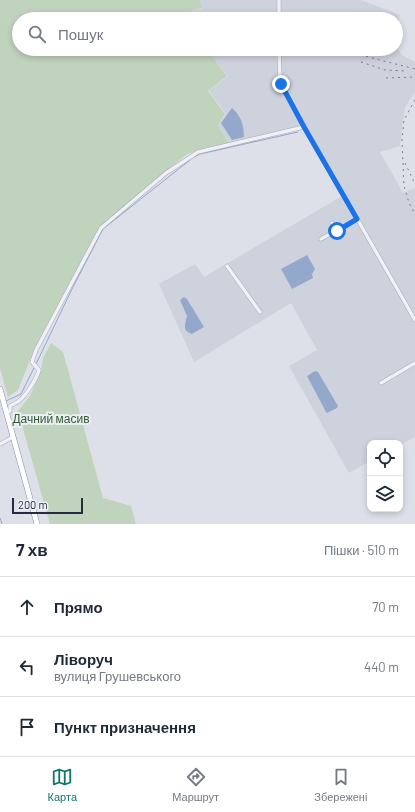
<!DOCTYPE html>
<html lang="uk">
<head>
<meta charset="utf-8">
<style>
	body { margin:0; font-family:Barlow,sans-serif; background:#f6f6f7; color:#1f2937 }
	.controls { position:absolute; right:12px; bottom:12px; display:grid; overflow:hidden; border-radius:8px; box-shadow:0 2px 6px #0003 }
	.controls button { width:36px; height:36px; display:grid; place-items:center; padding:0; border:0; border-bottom:1px solid #e0e1e3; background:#fff; color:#1f2937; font:20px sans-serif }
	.scale { position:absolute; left:12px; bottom:10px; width:71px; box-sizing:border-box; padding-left:4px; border:2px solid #252c40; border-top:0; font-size:11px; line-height:14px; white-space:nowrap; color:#252c40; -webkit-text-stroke:3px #eceff6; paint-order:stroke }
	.stop { position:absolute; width:12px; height:12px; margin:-9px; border:3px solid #1a73e8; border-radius:50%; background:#fff }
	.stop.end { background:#1a73e8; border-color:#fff; box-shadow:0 1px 4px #0008 }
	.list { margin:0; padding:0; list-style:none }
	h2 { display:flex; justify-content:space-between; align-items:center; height:52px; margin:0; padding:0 16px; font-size:17px }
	h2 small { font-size:13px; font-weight:400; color:#747a83 }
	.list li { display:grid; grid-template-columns:26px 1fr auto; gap:12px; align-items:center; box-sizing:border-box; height:60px; padding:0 16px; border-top:1px solid #e0e1e3 }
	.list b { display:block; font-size:15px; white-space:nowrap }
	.list p { margin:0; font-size:13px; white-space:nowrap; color:#747a83 }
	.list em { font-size:13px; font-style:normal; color:#747a83 }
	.icon { flex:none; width:22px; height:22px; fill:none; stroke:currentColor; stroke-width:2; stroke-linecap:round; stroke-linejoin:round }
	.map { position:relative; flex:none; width:415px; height:524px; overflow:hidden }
	.search { position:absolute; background:#fff; box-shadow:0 2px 6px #0003; left:12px; right:12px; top:12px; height:44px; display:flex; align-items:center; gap:10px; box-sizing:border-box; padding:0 14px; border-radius:22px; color:#747a83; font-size:15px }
	.sheet { height:232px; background:#fff }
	nav { display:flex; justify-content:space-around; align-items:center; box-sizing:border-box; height:56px; border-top:1px solid #e0e1e3; background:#fff; font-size:11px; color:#747a83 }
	nav a { display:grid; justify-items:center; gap:2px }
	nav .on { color:#0f766e }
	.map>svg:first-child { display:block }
	.built { fill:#ced2dd }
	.green { fill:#c0d3bd }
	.water { fill:#94a8cc }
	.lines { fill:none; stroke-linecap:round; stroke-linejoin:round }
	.stream { stroke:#94a8cc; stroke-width:1 }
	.minor-casing { stroke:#a6aab6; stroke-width:4.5 }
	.highway-casing { stroke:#838ba0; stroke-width:6 }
	.minor { stroke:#f0f1f6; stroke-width:3.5 }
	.highway { stroke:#fff; stroke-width:5 }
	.rail { stroke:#757d93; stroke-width:1; stroke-dasharray:2 4; stroke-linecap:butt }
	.route { stroke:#1a73e8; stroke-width:5 }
	.labels { text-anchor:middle; stroke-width:4; stroke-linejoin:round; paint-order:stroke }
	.park-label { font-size:12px; fill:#345d31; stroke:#eceff6 }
</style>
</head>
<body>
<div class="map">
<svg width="415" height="524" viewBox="0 0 415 524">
	<rect width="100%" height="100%" fill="#dde0e8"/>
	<path class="built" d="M 200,0 L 361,0 L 400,15 L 396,36 L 396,19 L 194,19 L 191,11 L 202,9 Z
		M 396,47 L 402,55 L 415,62 L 415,92 L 405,107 L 400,146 L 380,152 L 403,193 L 415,188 L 415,437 L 400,445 L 400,443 L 370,443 L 370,461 L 349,473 L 289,366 L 317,350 L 291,303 L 194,362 L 159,284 L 195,264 L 204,277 L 342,196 L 302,126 L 230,143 L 218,126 L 226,114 L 209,91 L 228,76 L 207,49 L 396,49 Z"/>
	<path class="green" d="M 0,0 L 200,0 L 202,8 L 191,11 L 193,19 L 19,19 L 19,49 L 207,49 L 227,76 L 208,91 L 225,114 L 218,126 L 229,143 L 187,154 L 100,227 L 31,357 L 18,390 L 8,397 L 0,368 Z
		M 51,343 L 63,352 L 103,498 L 131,506 L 136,524 L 50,524 L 18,411 L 30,396 L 41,371 L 43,358 Z"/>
	<path class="water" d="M 232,108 C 241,116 244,125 244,137 L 232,140 L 221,123 Z
		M 307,255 L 315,269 L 312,274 L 313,278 L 292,289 L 281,269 Z
		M 184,297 L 187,299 L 204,327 L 192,334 C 182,331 185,324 187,316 L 180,300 Z
		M 315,371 L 318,372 L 338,406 L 337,408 L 327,413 L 326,412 L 308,378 L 307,376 Z"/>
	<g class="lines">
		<path class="stream" d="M 194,157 L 200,154 L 298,132
			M 36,364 L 72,289 L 103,229 L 190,160
			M 6,401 L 21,394 L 34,368
			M 0,518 L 2,524"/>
		<g class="minor-casing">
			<path id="minor" d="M 279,19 L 279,0
				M 279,49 L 280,80 L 283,89 L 415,320
				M 332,223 L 337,231
				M 321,239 L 357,219
				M 227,266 L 260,312
				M 381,383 L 415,363
				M 6,413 L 10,411 L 10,406 C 13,404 17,403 20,400 C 27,394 37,378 39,370 L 32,362 L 36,350 L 101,228 L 166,173 L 198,152 L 304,127
				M 0,444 L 13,437"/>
		</g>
		<g class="highway-casing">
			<path id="highway" d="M 0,389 L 37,524"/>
		</g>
		<use href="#minor" class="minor"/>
		<use href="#highway" class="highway"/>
		<path class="rail" d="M 337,49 L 415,69
			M 361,62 L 385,70 L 407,71
			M 386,78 L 415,77
			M 415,100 L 404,120 L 402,140 L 404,186 L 409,203 L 415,214
			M 405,163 L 415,184"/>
	</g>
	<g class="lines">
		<path class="route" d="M 281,84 L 304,127 L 357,219 L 337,231"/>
	</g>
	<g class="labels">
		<g class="park-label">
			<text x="51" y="423">Дачний масив</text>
		</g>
	</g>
</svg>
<div class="controls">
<button><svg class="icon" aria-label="locate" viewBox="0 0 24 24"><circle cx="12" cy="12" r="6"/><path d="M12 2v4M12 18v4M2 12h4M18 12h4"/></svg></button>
<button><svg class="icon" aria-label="layers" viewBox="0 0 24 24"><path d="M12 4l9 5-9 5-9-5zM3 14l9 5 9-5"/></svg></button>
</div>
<div class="scale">200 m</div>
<div class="stop" style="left:337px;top:231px"></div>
<div class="stop end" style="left:281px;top:84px"></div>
<div class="search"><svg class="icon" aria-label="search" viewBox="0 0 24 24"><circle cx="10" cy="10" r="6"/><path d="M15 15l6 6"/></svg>Пошук</div>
</div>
<section class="sheet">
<h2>7 хв<small>Пішки · 510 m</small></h2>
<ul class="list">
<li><svg class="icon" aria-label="ahead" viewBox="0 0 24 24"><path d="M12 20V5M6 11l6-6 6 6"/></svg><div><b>Прямо</b></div><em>70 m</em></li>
<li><svg class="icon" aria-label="left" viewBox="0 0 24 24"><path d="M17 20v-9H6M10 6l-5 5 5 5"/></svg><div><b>Ліворуч</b><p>вулиця Грушевського</p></div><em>440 m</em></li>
<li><svg class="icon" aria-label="arrive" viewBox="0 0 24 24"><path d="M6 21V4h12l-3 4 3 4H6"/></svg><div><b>Пункт призначення</b></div></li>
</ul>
</section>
<nav>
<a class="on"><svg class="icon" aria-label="map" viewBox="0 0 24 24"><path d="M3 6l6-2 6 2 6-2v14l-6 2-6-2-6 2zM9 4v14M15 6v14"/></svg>Карта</a>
<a><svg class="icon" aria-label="directions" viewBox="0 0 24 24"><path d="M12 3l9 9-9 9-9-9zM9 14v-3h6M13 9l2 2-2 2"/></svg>Маршрут</a>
<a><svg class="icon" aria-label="saved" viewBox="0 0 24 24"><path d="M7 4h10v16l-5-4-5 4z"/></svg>Збережені</a>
</nav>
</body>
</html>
